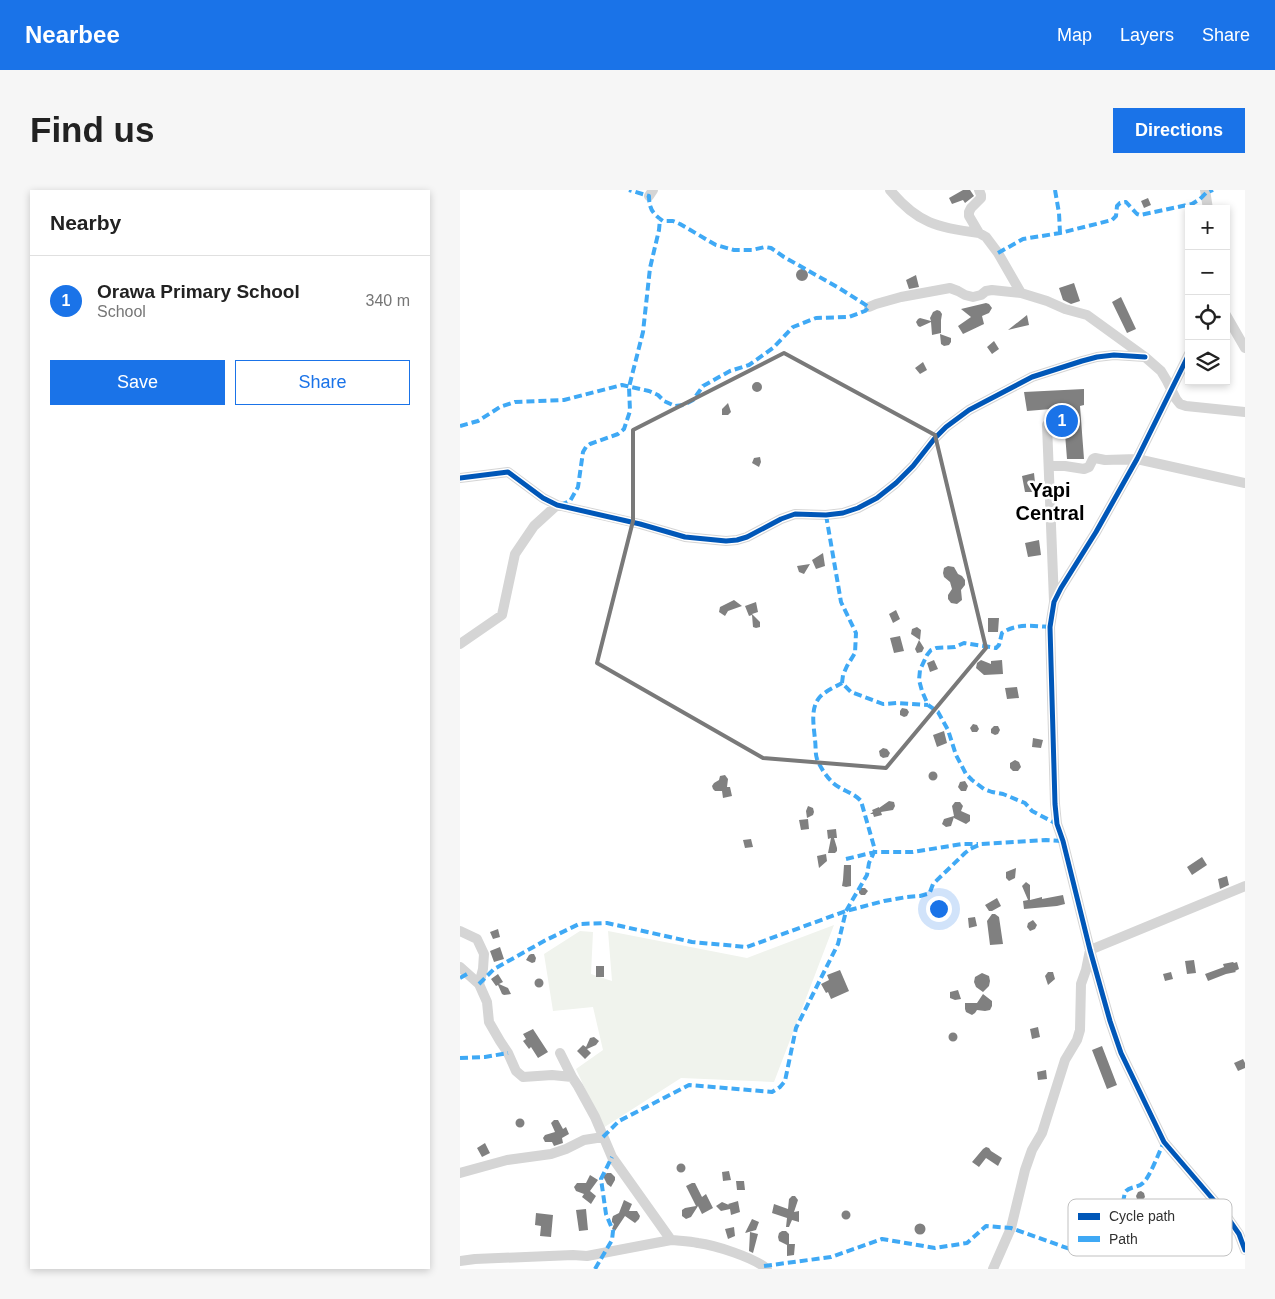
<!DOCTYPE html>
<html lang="en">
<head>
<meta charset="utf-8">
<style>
	body { margin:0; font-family:Arial,sans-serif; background:#f6f6f6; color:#222 }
	.controls { position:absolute; right:15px; top:15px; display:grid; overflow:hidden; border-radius:0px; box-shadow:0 2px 8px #0003 }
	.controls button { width:45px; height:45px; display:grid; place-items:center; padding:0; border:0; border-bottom:1px solid #e0e0e0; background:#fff; color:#222; font:25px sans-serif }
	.you { position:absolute; left:478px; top:718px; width:18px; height:18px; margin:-12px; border:4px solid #fff; border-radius:50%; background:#1a73e8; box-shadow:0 0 0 8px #1a73e833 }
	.badge { display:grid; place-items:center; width:32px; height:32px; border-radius:50%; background:#1a73e8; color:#fff; font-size:16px; font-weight:700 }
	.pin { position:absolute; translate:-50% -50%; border:2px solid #fff; box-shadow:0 1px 5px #0006 }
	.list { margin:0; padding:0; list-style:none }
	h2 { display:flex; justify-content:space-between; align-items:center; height:65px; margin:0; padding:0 20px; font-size:21px }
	h2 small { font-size:16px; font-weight:400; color:#767676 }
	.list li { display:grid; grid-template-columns:32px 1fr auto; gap:15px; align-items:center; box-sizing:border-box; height:90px; padding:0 20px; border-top:1px solid #e0e0e0 }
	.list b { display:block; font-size:19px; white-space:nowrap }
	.list p { margin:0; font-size:16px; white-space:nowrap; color:#767676 }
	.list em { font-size:16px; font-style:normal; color:#767676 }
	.actions { display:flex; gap:10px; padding:15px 20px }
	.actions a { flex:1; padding:11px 0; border:1px solid #1a73e8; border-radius:0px; text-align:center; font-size:18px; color:#1a73e8 }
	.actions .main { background:#1a73e8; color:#fff }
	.icon { flex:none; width:28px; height:28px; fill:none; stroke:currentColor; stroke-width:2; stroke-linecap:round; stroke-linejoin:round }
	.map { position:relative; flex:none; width:785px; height:1079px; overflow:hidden; border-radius:0px }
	header { display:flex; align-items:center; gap:30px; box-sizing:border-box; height:70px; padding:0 25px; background:#1a73e8; color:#fff }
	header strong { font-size:24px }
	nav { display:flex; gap:28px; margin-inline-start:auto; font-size:18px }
	.intro { display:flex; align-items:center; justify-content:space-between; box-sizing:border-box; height:120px; padding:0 30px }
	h1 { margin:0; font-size:35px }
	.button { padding:12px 22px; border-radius:0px; background:#1a73e8; color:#fff; font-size:18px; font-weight:700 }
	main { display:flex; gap:30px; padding:0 30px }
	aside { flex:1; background:#fff; border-radius:0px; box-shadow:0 2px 8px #0003 }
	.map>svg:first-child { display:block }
	.green { fill:#f0f3ed }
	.building { fill:#808080 }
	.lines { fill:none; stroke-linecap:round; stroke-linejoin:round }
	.minor { stroke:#d5d5d5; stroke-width:10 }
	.quiet { stroke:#3fa9f5; stroke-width:4; stroke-dasharray:8 4; stroke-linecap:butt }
	.cycleway-casing { stroke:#fff; stroke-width:8 }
	.cycleway { stroke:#0057b8; stroke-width:5 }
	.marked { fill:none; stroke:#797979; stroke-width:4; stroke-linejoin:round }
	.labels { text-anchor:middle; stroke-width:5; stroke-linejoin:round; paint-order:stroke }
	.quarter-label { font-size:20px; font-weight:bold; fill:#000; stroke:#fff }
	.key { fill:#fff; stroke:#c1c1c1; stroke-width:1 }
	.key-label { font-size:14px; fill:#313131 }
</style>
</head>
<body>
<header>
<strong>Nearbee</strong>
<nav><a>Map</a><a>Layers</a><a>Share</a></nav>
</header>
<div class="intro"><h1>Find us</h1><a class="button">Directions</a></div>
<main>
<aside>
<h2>Nearby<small></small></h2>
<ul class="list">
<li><span class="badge">1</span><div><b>Orawa Primary School</b><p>School</p></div><em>340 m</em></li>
</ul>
<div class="actions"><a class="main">Save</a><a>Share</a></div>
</aside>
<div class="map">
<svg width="785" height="1079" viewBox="0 0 785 1079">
	<rect width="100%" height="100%" fill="#fff"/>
	<path class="green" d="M 374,735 L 314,892 L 221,888 L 143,938 L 116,879 L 143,860 L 133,817 L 93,821 L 84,764 L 120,741 L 133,742 L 131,784 L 152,791 L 148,741 L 287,768 Z"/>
	<path class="building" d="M 503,0 L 510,0 L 514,6 L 505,13 L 503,10 L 492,14 L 489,8 Z
		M 688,8 L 691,15 L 684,18 L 681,11 Z
		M336 85a6 6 0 1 1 12 0a6 6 0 1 1-12 0Z
		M 456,85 L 459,97 L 449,99 L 446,90 Z
		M 614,93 L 620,111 L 611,114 L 603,110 L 599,98 Z
		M 661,107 L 676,139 L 667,143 L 652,112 Z
		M 526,113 L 529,114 L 532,118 L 529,123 L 522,126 L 524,134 L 503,144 L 498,136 L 511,127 L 501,119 Z
		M 477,120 L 480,121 L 482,124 L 481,130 L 481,143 L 472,145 L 471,132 L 460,137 L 458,136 L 456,132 L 458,129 L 460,128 L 471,131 L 470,128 L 473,122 Z
		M 567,125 L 569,135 L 548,140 Z
		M 480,144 L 491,148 L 491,152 L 489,155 L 484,156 L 481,154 Z
		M 534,151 L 539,159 L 532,164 L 527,157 Z
		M 463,172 L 467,180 L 460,184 L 455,178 Z
		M292 197a5 5 0 1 1 10 0a5 5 0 1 1-10 0Z
		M 624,199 L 624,215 L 620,216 L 624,269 L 607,269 L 603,218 L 567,221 L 564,202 Z
		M 268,213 L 271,222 L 268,225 L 262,225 L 262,219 Z
		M 300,267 L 301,272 L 299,277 L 292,273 L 294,268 Z
		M 574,283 L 576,302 L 565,302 L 562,286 Z
		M 579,350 L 581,365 L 568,367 L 565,353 Z
		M 363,363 L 365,376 L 356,379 L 352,370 Z
		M 350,374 L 344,384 L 339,382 L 337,376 Z
		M 488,376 L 494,377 L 498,384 L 502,386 L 505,390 L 505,395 L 501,400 L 502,410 L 497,414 L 491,413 L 488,409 L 488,405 L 492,399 L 490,392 L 484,387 L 483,383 L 484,378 Z
		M 274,410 L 282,416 L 268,421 L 265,426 L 259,422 L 260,417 Z
		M 296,412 L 298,422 L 292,424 L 300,432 L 300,437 L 296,438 L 293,437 L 292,425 L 289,426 L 285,416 Z
		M 436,420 L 440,429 L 433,433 L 429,424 Z
		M 528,428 L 539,428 L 538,442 L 528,442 Z
		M 457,437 L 461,440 L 460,450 L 451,444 L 452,439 Z
		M 440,446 L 444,461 L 434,463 L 430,448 Z
		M 459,450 L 464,458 L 462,462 L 457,463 L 455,459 Z
		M 474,470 L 478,479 L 470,482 L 467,473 Z
		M 521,470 L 531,474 L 531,471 L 542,470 L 543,484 L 524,485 L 516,478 L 517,473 Z
		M 557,497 L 559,508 L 547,509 L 545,498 Z
		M 442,518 L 447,519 L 449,522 L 447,526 L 444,527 L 440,525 L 440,521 Z
		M 513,534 L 517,535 L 519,539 L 517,542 L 512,542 L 510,538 Z
		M 534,536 L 538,536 L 540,540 L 538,544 L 535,545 L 531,543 L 531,539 Z
		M 484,541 L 487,553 L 477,557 L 473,545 Z
		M 573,548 L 583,550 L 581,558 L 572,557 Z
		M 423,558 L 427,559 L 430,563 L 428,567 L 423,568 L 420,566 L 419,561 Z
		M 555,570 L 559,572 L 561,577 L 558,581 L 553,581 L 550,578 L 550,573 Z
		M468.5 586a4.5 4.5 0 1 1 9 0a4.5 4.5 0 1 1-9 0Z
		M 265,585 L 268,589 L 267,597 L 270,597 L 272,606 L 263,608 L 262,601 L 255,601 L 253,599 L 252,596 L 254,593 L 259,590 L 260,586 Z
		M 505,591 L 508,596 L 506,601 L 501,601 L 498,597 L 500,592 Z
		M 429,611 L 434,612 L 435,616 L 433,620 L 421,622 L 422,625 L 414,627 L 413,624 L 410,624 L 413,622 L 412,620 L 419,617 L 419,618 Z
		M 495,612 L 500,612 L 503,616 L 501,621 L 510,625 L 510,631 L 506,634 L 494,628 L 494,627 L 491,636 L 486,637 L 482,634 L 484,629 L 494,626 L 492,616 Z
		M 348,616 L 353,618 L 354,622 L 353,625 L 347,628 L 346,621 Z
		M 348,629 L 349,639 L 341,640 L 339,630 Z
		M 376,639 L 377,648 L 374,648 L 377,658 L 377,661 L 375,663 L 368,663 L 371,648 L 368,649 L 367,640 Z
		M 291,649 L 293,657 L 285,658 L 283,650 Z
		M 366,664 L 367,671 L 359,678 L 357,666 Z
		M 742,667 L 747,675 L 732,685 L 727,677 Z
		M 384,675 L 391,675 L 391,696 L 386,697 L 382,696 L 383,690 Z
		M 556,678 L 555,688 L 549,691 L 546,688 L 546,682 Z
		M 767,686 L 769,695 L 760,699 L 758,689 Z
		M 566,692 L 570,695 L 570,710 L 582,707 L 582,709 L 603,705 L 605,714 L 597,716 L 564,719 L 563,711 L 568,710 L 562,696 Z
		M 399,698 L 405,698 L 408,701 L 405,705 L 401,705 L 399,703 Z
		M 537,708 L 541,716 L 532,721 L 529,721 L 525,715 Z
		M 532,724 L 535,724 L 539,727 L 543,754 L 530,755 L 527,731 Z
		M 515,727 L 517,736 L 509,738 L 508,728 Z
		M 573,730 L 577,735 L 575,739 L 570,741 L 567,737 L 568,733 Z
		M 38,739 L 40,747 L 33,749 L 30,742 Z
		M 40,757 L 44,769 L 34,772 L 30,761 Z
		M 71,764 L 74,764 L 76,768 L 75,772 L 72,773 L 66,770 L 69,765 Z
		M 734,770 L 736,783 L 727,784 L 725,771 Z
		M 773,772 L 774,773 L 777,772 L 779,779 L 775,781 L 776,782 L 766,784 L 748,791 L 745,784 L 764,777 L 763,774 Z
		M 136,776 L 144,776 L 144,787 L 136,787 Z
		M 380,780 L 389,801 L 371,809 L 368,802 L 366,803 L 361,794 L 369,790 L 367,785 Z
		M 588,782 L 593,782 L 595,789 L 588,795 L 585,786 Z
		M 711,782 L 713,789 L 705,791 L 703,784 Z
		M 522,783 L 529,786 L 530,791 L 529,796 L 523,802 L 516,797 L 514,792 L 515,787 Z
		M 38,784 L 43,792 L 39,794 L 48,798 L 51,804 L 44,805 L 42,804 L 38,795 L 36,796 L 31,789 Z
		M74.5 793a4.5 4.5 0 1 1 9 0a4.5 4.5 0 1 1-9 0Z
		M 498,800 L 501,809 L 495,810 L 490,808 L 490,802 Z
		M 523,804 L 532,811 L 532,816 L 530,820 L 525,821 L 517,820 L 515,823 L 512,825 L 506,822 L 505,819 L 505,813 L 517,813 Z
		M 578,837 L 580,847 L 572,849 L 570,839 Z
		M 73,839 L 88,862 L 78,868 L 71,857 L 69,859 L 63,851 L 66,849 L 63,844 Z
		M488.5 847a4.5 4.5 0 1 1 9 0a4.5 4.5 0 1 1-9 0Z
		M 134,847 L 139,851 L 136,855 L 127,859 L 131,863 L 125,869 L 117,861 L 123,855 L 126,857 L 130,848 Z
		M 642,856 L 657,895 L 647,899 L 632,860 Z
		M 783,869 L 785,873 L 785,878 L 778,881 L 774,873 Z
		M 586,880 L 587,889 L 578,890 L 577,882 Z
		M55.5 933a4.5 4.5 0 1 1 9 0a4.5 4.5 0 1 1-9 0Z
		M 94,930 L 98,930 L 103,939 L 106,937 L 109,944 L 102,948 L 103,953 L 94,956 L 92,952 L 85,952 L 83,948 L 85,945 L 95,942 L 91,933 Z
		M 25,953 L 30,963 L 22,967 L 17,958 Z
		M 526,957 L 529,958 L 531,961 L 542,968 L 538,976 L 526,968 L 519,977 L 512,972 L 523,959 Z
		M216.5 978a4.5 4.5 0 1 1 9 0a4.5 4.5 0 1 1-9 0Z
		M 269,981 L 271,990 L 263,991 L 262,982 Z
		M 147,983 L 151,983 L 155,987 L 155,990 L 151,997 L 147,994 L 143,986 Z
		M 130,985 L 138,990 L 130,1001 L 136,1006 L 131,1014 L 122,1007 L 124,1004 L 116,1001 L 114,997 L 117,993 L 126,993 Z
		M 276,991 L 284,991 L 285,1000 L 277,1000 Z
		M 232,993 L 235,993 L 242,1007 L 246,1004 L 253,1018 L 242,1024 L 238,1016 L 231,1027 L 226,1029 L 222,1026 L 222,1020 L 225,1018 L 236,1016 L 226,996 Z
		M 681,1001 L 684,1003 L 685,1007 L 681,1012 L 677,1009 L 676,1006 L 678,1002 Z
		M 332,1006 L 335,1006 L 338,1010 L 334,1022 L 339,1021 L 339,1032 L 332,1030 L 329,1037 L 326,1037 L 327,1028 L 312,1023 L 314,1014 L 328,1019 L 329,1009 Z
		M 164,1010 L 172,1014 L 169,1021 L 177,1021 L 180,1026 L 179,1029 L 175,1033 L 165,1026 L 155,1041 L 152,1039 L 154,1034 L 152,1032 L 152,1029 L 153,1026 L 159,1023 Z
		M 278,1011 L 280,1022 L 271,1025 L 270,1019 L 261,1021 L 256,1016 L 262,1012 L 269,1015 L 268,1014 Z
		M 126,1019 L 128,1040 L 119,1041 L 116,1020 Z
		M381.5 1025a4.5 4.5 0 1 1 9 0a4.5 4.5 0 1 1-9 0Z
		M 76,1023 L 93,1025 L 91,1047 L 80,1046 L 81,1036 L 75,1035 Z
		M 292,1029 L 299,1032 L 296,1040 L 285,1043 Z
		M454.5 1039a5.5 5.5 0 1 1 11 0a5.5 5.5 0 1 1-11 0Z
		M 274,1037 L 275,1046 L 268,1049 L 265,1039 Z
		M 322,1041 L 326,1041 L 329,1044 L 329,1054 L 335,1054 L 334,1065 L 327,1066 L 327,1055 L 319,1051 L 318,1047 L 319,1043 Z
		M 290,1042 L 298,1044 L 293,1063 L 289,1061 Z"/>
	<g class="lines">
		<path class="minor" d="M 430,0 C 457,33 478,38 519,43
			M 519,0 L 521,5 L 521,8 L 511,18 L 509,22 L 509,26 L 519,43 L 526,47 L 538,63 L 561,103
			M 745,0 L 748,19
			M 189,6 L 193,0
			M 409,117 L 416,114 L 441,107 L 490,98 L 498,101 L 505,105 L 513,107 L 521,105 L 526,101 L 532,100 L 561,103 L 587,111 L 605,119 L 627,125 L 685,167 L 701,181 L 707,191 L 716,209 L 720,214 L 726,216 L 785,222
			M 766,125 L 785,158
			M 729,164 L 677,269 L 636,342 L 601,398 L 594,412 L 590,437 L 595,614 L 597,634 L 603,651 L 630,760 L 650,831 L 661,863 L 704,952 L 763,1021 L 779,1044 L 785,1060
			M 587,235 L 594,411
			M 589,276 L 605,276 L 624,279 L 629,277 L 633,269 L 635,268 L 645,270 L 677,269 L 785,293
			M 0,288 L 48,282 L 83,308 L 97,315 L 180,334 L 225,347 L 266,351 L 277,350 L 287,347 L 321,329 L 335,324 L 366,325 L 383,323 L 398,318 L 417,308 L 436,293 L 453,276 L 475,248 L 486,237 L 509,220 L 572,187 L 622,171 L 637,167 L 654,165 L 685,167
			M 0,454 L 42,425 L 55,364 L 74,336 L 97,315
			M 0,741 L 17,749 L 24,764 L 23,779 L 19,794 L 27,812 L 29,832 L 40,851 L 48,863 L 56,881 L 63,887 L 92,885 L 112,887 L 118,896 L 135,927 L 152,967 L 211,1050 C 220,1051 229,1051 238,1053 C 255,1055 295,1068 307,1079
			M 0,777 L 19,794
			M 100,863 L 112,887
			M 0,983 L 47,970 L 91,964 L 106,959 L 124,950 L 143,947
			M 0,1071 L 15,1069 L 113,1065 L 127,1066 L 211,1050
			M 533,1079 L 551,1038 L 565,980 L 572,960 L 582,943 L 605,870 L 617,850 L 620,840 L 621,794 L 626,780 L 630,760 L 785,696"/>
		<path class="quiet" d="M 595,0 L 599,23 L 600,43
			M 538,63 L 563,49 L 600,43 L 652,30 L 656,26 L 657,16 L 660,13 L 666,12 L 677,24 L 680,25 L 732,14 L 740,9 L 746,3 L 753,0
			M 0,236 L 18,231 L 40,217 L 55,212 L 104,210 L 162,195 L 189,201 L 198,205 L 204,211 L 215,216 L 224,215 L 233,210 L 243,196 L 270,181 L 289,175 L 313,158 L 333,137 L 356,128 L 389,127 L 405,121 L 409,117 L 379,98 L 324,67 L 311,58 L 305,57 L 292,60 L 274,60 L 256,55 L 220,34 L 213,31 L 203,31 C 193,24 189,19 189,6 L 169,0
			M 100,315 L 110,311 L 118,297 L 123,262 L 126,257 L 130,254 L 158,244 L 164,239 L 170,221 L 169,197 L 183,142 L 190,78 L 199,40 L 200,29
			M 366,325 L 381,412 L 396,443 L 395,463 L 387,476 L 383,485 L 382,493 L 391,502 L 423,514 L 437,513 L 468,515
			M 590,437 C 574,436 556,433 542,443 L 539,455 L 536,458 L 504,453 L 495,457 L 476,458 L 471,460 L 467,465 L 460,480 L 459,490 L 462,501 L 468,515 L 478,522 L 488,540 L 496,565 L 506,584 L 512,590 L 524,599 L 532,602 L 543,604 L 565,613 L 572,621 L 597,634
			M 386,669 L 415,662 L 453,662 L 502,654 L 518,654
			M 0,788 L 7,784
			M 19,794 L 34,779 L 86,750 L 119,734 L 147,733 L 232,752 L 287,757 L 386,721 L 424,711 L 447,707 L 460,706 L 467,704 L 470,702 L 473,694 L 505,663 L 510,659 L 521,654 L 586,650 L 603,651
			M 0,868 L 25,867 L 48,863
			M 143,947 L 159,931 L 229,895 L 312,902 L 320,897 L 325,891 L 336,838 L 378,754 L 386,721 L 407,685 L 409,673 L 415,660 L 401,611 C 393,602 380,600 372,592 C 366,586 360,577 357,569 C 355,563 356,556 355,550 C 354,537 350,519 359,508 C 365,501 375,497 382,493
			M 304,1076 L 371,1067 L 422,1049 L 475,1058 L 507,1053 L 526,1036 L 551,1038 L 621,1063 L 648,1055 L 654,1052 L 656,1048 L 665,1002 C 670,996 678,998 683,993 C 690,987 699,962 704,952
			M 135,1079 L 152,1050 L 153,1041 L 146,1024 L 141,989 L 152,967"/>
		<g class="cycleway-casing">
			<path id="cycleway" d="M 729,164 L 677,269 L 636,342 L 601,398 L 594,412 L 590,437 L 595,614 L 597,634 L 603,651 L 630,760 L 650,831 L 661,863 L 704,952 L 763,1021 L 779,1044 L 785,1060
				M 0,288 L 48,282 L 83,308 L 97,315 L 180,334 L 225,347 L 266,351 L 277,350 L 287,347 L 321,329 L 335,324 L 366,325 L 383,323 L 398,318 L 417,308 L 436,293 L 453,276 L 475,248 L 486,237 L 509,220 L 572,187 L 622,171 L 637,167 L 654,165 L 685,167"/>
		</g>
		<use href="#cycleway" class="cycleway"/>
	</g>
	<path class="marked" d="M 324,163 L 475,245 L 526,458 L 426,578 L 303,568 L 137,473 L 173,331 L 173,240 Z"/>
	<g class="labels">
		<g class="quarter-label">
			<text x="590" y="307">Yapi<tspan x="590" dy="23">Central</tspan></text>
		</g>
	</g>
	<rect x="608" y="1009" width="164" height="57" rx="8" class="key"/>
	<rect x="618" y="1023" width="22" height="7" fill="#0057b8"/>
	<rect x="618" y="1046" width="22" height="6" fill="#3fa9f5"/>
	<g class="key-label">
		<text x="649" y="1031">Cycle path</text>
		<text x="649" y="1054">Path</text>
	</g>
</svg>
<div class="controls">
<button>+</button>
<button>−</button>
<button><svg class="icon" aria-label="locate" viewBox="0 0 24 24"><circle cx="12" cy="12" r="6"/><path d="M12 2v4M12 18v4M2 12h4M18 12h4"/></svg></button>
<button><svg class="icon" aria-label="layers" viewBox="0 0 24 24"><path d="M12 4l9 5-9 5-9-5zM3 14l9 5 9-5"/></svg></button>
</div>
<div class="you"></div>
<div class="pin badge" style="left:602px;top:231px">1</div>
</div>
</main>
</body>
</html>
